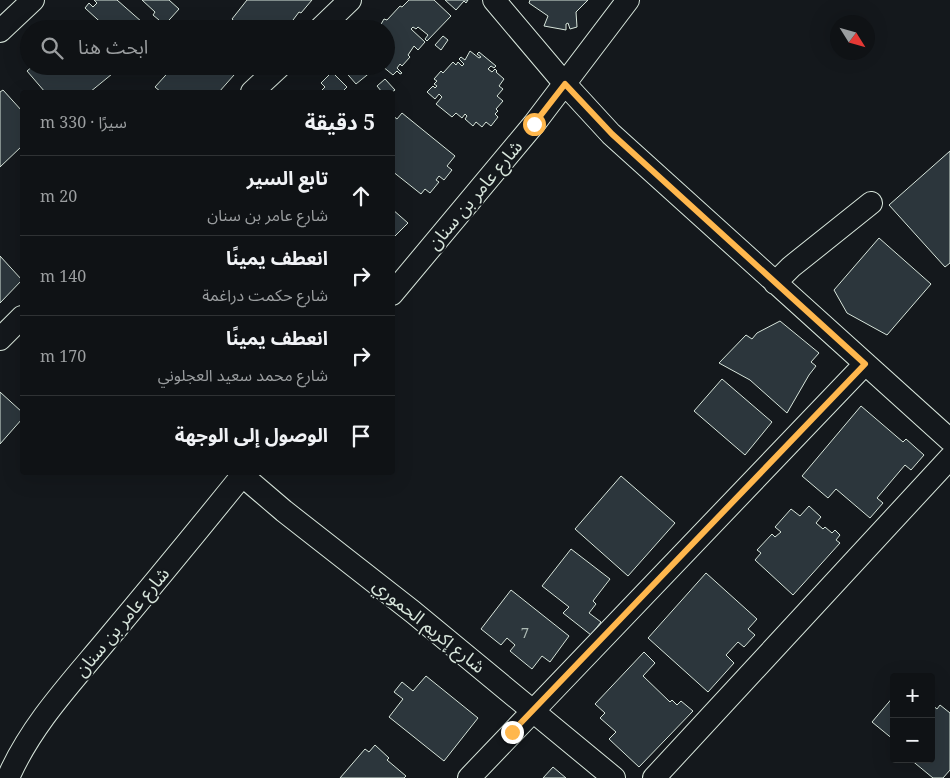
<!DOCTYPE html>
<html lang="ar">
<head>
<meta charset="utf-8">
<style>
	body { margin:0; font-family:"Noto Serif","Noto Sans Arabic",serif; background:#1d2022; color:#f1f3f6; direction:rtl }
	.controls { position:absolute; right:15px; bottom:15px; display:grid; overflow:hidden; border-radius:5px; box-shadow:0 5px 20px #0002 }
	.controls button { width:45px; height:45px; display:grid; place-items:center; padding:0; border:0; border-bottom:1px solid #2f3234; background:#0f1215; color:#f1f3f6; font:25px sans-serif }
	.compass { position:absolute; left:830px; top:15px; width:45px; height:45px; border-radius:50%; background:#0f1215; box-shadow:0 5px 20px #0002; rotate:127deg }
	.stop { position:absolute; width:15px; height:15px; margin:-11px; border:4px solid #ffb74d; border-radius:50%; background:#fff }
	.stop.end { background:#ffb74d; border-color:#fff; box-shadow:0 1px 5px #0008 }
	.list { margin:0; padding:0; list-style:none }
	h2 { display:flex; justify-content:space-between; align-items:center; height:65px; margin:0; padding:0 20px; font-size:21px }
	h2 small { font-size:16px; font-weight:400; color:#9b9ea0 }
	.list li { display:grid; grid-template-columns:32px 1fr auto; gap:15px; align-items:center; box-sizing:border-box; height:80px; padding:0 20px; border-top:1px solid #2f3234 }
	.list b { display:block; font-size:19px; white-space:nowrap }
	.list p { margin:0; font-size:16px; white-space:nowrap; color:#9b9ea0 }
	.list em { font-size:16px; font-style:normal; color:#9b9ea0 }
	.icon { flex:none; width:28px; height:28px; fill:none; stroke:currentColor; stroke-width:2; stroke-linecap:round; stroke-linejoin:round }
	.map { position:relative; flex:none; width:950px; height:778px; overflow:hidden; direction:ltr }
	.search { position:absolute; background:#0f1215; box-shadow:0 5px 20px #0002; left:20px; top:20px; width:375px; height:55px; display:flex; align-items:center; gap:12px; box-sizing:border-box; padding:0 18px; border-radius:28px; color:#9b9ea0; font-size:19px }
	.panel { position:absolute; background:#0f1215; box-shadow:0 5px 20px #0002; left:20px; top:90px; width:375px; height:385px; border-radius:5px; direction:rtl }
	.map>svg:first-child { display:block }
	.building { fill:#2c363c; stroke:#d8e6dc }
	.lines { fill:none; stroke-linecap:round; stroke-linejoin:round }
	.minor-casing { stroke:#d8e6dc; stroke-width:24 }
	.minor { stroke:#14181c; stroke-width:22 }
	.route { stroke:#ffb74d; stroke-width:6 }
	.labels { text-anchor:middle; stroke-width:4; stroke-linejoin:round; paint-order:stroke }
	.number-label { font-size:15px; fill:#adbab4 }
	.street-label { font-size:18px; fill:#d8e6dc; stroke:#14181c }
</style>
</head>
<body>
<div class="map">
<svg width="950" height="778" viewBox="0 0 950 778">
	<rect width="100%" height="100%" fill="#14181c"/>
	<path class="building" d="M 94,0 L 117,0 L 142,22 L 136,29 L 108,29 L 85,8 L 89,3 L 93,7 L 97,3 Z
		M 142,0 L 169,0 L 179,9 L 161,29 L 156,24 L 159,20 L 153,15 L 155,12 Z
		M 247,0 L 312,0 L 301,13 L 299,12 L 293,20 L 296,22 L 291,29 L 287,27 L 289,24 L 286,21 L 280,29 L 239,29 L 241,27 L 232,19 Z
		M 409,0 L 434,0 L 451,16 L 427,41 L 425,39 L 428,35 L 418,27 L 416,29 L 413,27 L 411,29 L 425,42 L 418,50 L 414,46 L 408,55 L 410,57 L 402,66 L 400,64 L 397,68 L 402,73 L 400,74 L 397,71 L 393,75 L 382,66 L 386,66 L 386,29 L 374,28 L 378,24 L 380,26 L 384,19 L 387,20 L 400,6 L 402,7 Z
		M 445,0 L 468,0 L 466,3 L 464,1 L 456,10 Z
		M 530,0 L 588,0 L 576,12 L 577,27 L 570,29 L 568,23 L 566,24 L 566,30 L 544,26 L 548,16 L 529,3 Z
		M 443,36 L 448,40 L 441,50 L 435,45 Z
		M 470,51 L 479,58 L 481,57 L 477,54 L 479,52 L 496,66 L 494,68 L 491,66 L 488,69 L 492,72 L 495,69 L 497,71 L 496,72 L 504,79 L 499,86 L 503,89 L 497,96 L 503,101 L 496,109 L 498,111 L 495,114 L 498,117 L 491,126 L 486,122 L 482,127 L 476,122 L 473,126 L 465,119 L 467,116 L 465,114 L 462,118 L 456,113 L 452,117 L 436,104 L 442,97 L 439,94 L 435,99 L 427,92 L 433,86 L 435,88 L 437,86 L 434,84 L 437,81 L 434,79 L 441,71 L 443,73 L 453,62 L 456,65 L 458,62 L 462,66 L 464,64 L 459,59 L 461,57 L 465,60 Z
		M 33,66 L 106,66 L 112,74 L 90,92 L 45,92 L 27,71 Z
		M 174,66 L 224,66 L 234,75 L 219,92 L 161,92 L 155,87 Z
		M 334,66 L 369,66 L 372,71 L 356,84 L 343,69 L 339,72 Z
		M 332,72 L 347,87 L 342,92 L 320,92 L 325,87 L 321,83 Z
		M 385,79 L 395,90 L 392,92 L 382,92 L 377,86 Z
		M 3,90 L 22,111 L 22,146 L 0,167 L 0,92 Z
		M 402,113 L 455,156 L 447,166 L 452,170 L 444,180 L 439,176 L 436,180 L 439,182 L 430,193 L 425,189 L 421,194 L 392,171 L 392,115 L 397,119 Z
		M 950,151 L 950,263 L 945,267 L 889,205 Z
		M 392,209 L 408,223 L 392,239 Z
		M 879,238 L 931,284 L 887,335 L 847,313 L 834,290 Z
		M 0,256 L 22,280 L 0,303 Z
		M 780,321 L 819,353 L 811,362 L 816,366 L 809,375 L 787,413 L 750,380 L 719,363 L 746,335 L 752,339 L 757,333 Z
		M 722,379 L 772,422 L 745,455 L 694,411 Z
		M 0,392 L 22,412 L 22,419 L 0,444 Z
		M 861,406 L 903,442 L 906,439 L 924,455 L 911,470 L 905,465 L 877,498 L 883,503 L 870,518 L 836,489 L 828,498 L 802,476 Z
		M 621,476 L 675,523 L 628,576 L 575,529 Z
		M 809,506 L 821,517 L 816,523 L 823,529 L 825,527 L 832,533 L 835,530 L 840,535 L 836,540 L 840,543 L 793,595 L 755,560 L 761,553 L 757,550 L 772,534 L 775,537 L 781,532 L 775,527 L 791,509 L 800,516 Z
		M 571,549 L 610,579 L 593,601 L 596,604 L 589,613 L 601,622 L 591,635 L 563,613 L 569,607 L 542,586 Z
		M 706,573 L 757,619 L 748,629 L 755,635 L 744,647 L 738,642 L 726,655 L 734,663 L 708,692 L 648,638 Z
		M 511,590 L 569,636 L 550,662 L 542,656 L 532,669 L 510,651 L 515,645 L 507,638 L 501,645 L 481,629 Z
		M 644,652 L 655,663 L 643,676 L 670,702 L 672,700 L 677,705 L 681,701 L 693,711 L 639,767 L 609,739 L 616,732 L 600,718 L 605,713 L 595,704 Z
		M 426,676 L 478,718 L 444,761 L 389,717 L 403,699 L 394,692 L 402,682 L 413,691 Z
		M 894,696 L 894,740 L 872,722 Z
		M 931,704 L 937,709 L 940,705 L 950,713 L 950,770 L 943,778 L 933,778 L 910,759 L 931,759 Z
		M 375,745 L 389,758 L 387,760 L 406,776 L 404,778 L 340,778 L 365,749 L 369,752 Z
		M 553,767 L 566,778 L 543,778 Z"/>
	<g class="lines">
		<g class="minor-casing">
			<path id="minor" d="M 494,0 L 565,84 L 611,134 L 950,440
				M 320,29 L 350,0
				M 0,31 L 33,0
				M 252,92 L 280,66
				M 775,283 L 791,267 L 871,203
				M 392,294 L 534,124 L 628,0
				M 0,339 L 22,317
				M 243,476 L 284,511 L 413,612 L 614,778
				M 8,778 C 30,727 69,685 105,642 C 152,586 199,529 245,472
				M 469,778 L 865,364
				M 654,778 L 950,458"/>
		</g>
		<use href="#minor" class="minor"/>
	</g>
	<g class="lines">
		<path class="route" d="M 512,732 L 865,364 L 612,134 L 565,84 L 534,124"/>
	</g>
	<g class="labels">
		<g class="number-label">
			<text x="525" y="638">7</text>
		</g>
		<g class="street-label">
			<text transform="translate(475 195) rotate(-50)" y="6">شارع عامر بن سنان</text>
			<text transform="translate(122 622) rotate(-50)" y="6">شارع عامر بن سنان</text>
			<text transform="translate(429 626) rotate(39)" y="6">شارع إكريم الحموري</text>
		</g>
	</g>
</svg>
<div class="controls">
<button>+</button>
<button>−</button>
</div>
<svg class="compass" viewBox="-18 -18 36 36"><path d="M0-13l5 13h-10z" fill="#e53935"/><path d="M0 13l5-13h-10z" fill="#9b9ea0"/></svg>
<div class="stop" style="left:534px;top:124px"></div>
<div class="stop end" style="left:512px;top:732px"></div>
<div class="search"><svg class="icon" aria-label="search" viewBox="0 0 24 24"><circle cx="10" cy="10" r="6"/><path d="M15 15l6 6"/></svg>ابحث هنا</div>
<section class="panel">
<h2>5 دقيقة<small>سيرًا · 330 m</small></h2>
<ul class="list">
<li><svg class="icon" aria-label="ahead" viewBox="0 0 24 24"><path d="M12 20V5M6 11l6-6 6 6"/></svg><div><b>تابع السير</b><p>شارع عامر بن سنان</p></div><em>20 m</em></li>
<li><svg class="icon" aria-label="right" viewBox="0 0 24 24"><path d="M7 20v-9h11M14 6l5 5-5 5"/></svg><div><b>انعطف يمينًا</b><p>شارع حكمت دراغمة</p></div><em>140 m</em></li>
<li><svg class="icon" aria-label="right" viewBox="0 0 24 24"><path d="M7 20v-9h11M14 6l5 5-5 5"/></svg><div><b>انعطف يمينًا</b><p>شارع محمد سعيد العجلوني</p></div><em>170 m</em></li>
<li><svg class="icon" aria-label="arrive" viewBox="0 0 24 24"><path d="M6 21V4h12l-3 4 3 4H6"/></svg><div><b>الوصول إلى الوجهة</b></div></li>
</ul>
</section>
</div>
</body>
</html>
